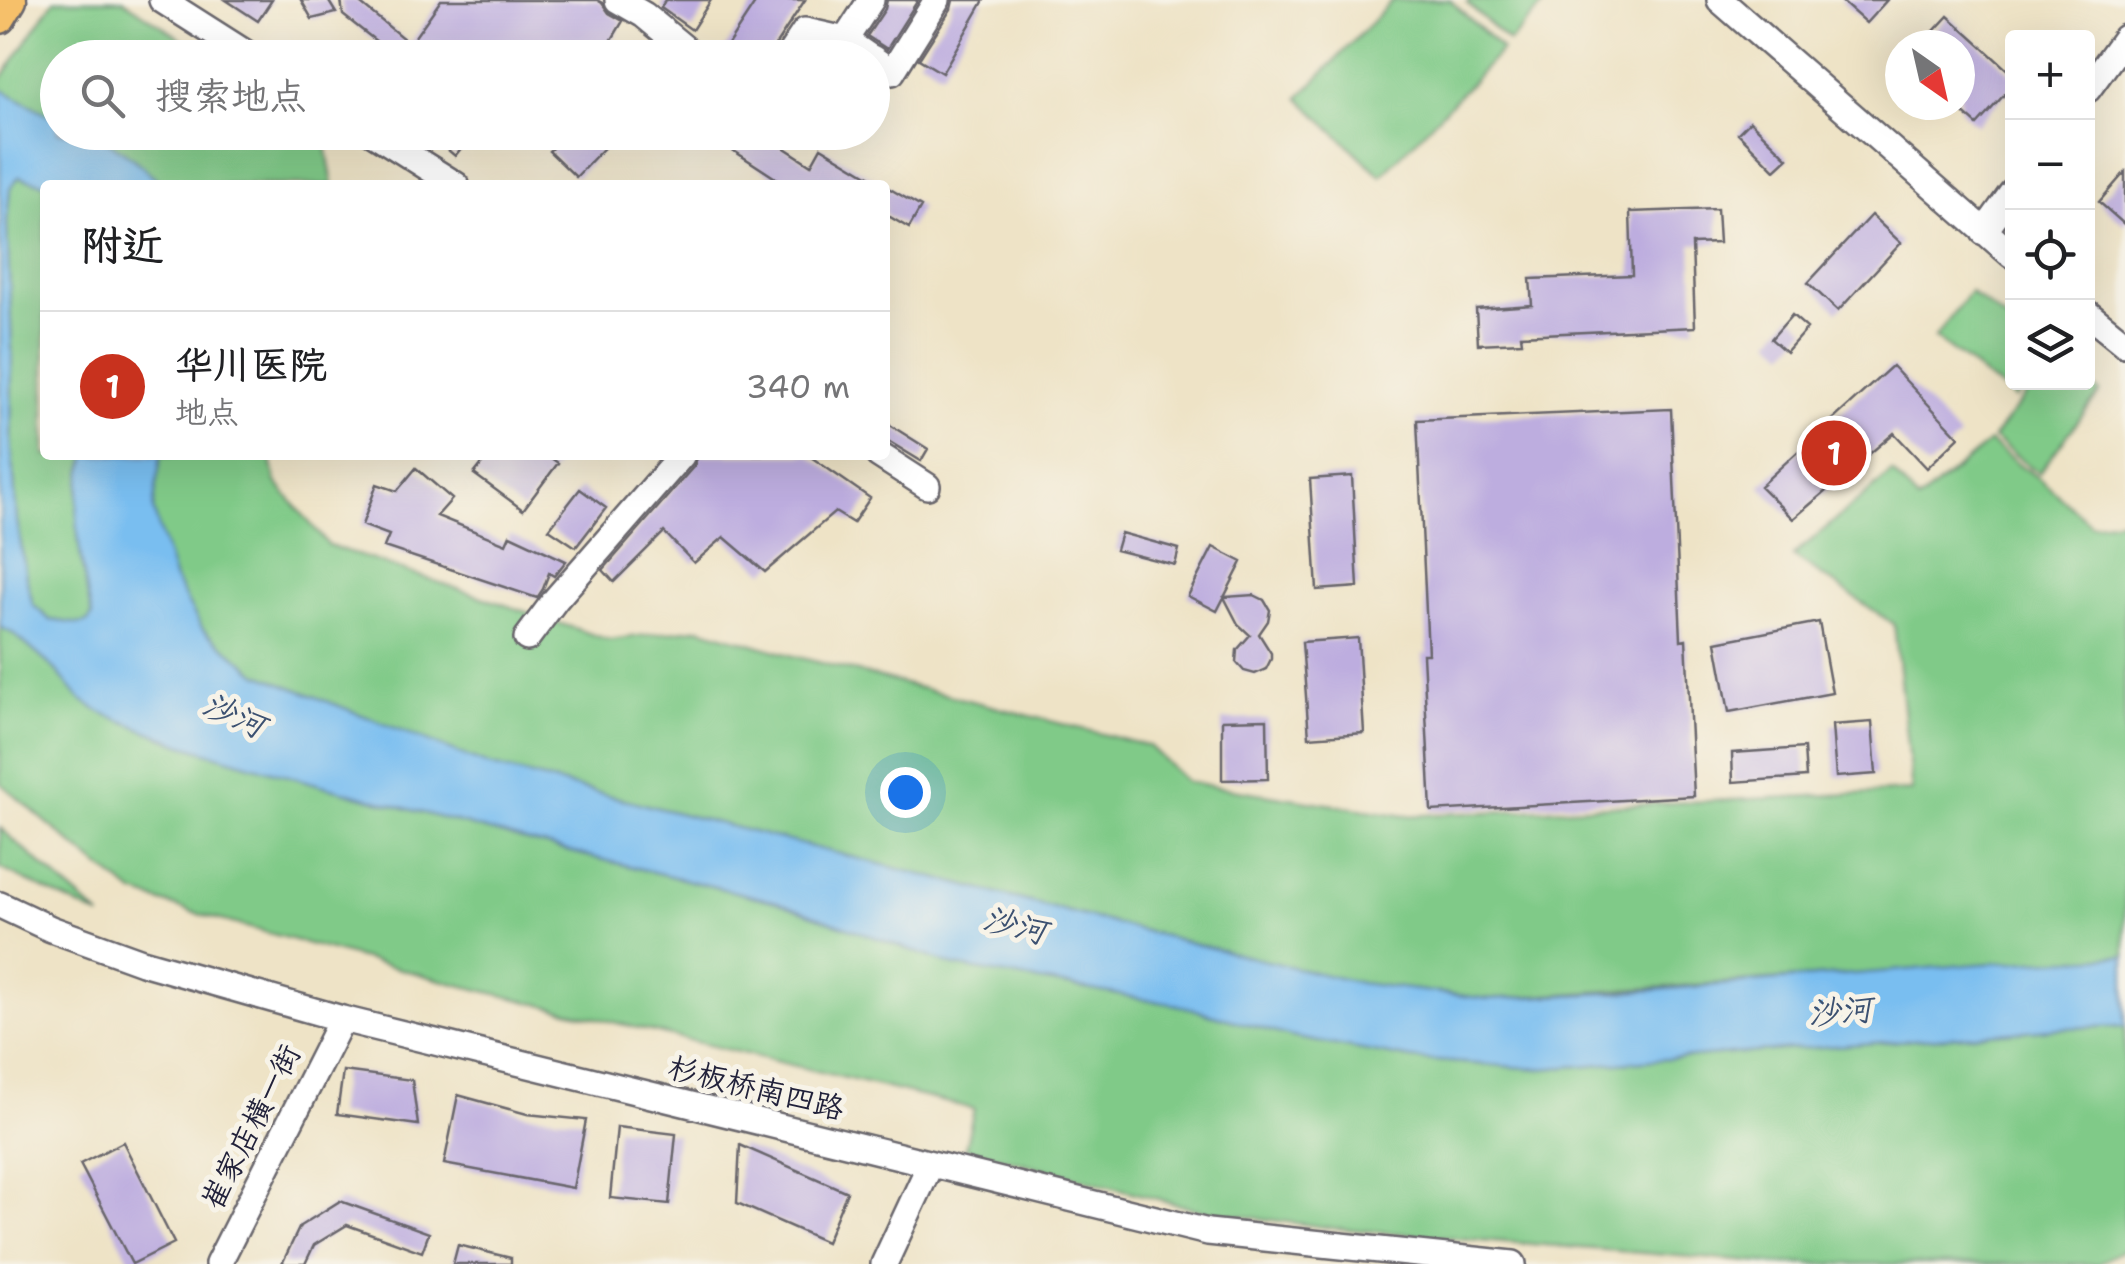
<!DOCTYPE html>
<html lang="zh">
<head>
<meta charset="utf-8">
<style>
	body { margin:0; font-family:"Shantell Sans","LXGW WenKai TC",sans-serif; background:#f6f6f6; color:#202124 }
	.controls { position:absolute; right:30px; top:30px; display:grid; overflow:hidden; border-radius:10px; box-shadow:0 10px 40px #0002 }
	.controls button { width:90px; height:90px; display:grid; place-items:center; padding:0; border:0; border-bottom:2px solid #e0e0e0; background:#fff; color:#202124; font:50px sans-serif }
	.compass { position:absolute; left:1885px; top:30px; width:90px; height:90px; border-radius:50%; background:#fff; box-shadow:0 10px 40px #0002; rotate:146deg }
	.you { position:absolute; left:905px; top:792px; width:35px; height:35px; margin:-25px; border:8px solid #fff; border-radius:50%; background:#1a73e8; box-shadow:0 0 0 15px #1a73e833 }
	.badge { display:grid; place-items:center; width:65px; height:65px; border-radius:50%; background:#c8321e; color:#fff; font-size:32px; font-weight:700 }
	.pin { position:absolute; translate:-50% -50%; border:5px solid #fff; box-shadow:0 2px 10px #0006 }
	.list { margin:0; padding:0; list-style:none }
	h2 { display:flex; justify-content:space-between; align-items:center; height:130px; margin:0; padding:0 40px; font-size:42px }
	h2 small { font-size:32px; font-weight:400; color:#757577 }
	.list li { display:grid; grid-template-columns:65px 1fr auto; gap:30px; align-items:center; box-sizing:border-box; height:150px; padding:0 40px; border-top:2px solid #e0e0e0 }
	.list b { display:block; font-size:38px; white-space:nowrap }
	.list p { margin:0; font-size:32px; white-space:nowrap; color:#757577 }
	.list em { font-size:32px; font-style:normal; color:#757577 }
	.icon { flex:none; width:55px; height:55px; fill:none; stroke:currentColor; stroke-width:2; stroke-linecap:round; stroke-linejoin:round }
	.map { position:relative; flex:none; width:2125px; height:1264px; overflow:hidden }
	.search { position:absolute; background:#fff; box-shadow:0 10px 40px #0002; left:40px; top:40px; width:850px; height:110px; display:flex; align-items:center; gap:25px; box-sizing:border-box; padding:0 35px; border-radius:55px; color:#757577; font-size:38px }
	.panel { position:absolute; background:#fff; box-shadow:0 10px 40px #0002; left:40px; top:180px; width:850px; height:280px; border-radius:10px }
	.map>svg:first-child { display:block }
	.green { fill:#80ca88; stroke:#517662; stroke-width:2.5 }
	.water { fill:#79bef0; stroke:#4e7096; stroke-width:2.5 }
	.building { fill:#bdaddf }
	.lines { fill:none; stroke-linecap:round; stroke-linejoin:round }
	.minor-casing { stroke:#69666c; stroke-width:30 }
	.major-casing { stroke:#69666c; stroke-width:35 }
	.minor { stroke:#fff; stroke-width:25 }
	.major { stroke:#f6c06b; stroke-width:30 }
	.labels { text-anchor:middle; stroke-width:10; stroke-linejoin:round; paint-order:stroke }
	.street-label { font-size:30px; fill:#22223b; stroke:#f7f3e8 }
	.water-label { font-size:32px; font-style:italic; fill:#3c5171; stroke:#f7f3e8 }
</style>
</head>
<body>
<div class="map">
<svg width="2125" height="1264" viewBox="0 0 2125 1264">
	<rect width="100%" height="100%" fill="#f7f3e8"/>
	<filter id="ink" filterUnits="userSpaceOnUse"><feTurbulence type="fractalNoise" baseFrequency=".01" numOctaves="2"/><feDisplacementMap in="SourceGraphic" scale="20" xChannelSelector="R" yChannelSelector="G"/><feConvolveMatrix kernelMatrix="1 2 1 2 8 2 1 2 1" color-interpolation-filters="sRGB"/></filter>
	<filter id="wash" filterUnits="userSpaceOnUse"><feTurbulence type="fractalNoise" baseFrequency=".0048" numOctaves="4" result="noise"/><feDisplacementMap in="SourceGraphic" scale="40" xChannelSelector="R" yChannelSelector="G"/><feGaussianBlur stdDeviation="2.25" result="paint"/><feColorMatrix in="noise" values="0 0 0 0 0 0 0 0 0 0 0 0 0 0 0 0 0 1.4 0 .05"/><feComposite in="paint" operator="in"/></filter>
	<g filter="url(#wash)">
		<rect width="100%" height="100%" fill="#eee3c6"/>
		<path class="green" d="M 54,0 L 123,0 L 209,57 L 58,58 L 57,119 L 0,89 L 0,81 Z
			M 1393,0 L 1450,0 L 1502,50 L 1381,176 L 1299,98 Z
			M 1470,0 L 1548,0 L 1509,42 L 1467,3 Z
			M 87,133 L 321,133 L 324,134 L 333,185 L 163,185 C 141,164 116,145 87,133 Z
			M 18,177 L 50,185 L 45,185 L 45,455 L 88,455 C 70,499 82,570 92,616 L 88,622 L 80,624 L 50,620 L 33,605 L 26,577 L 17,520 L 11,440 L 12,350 L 7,222 L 10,187 Z
			M 1970,292 L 2012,324 L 2012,382 L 2027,383 L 2015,399 L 1935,338 Z
			M 2035,383 L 2087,383 L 2100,392 L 2039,473 L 1993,438 Z
			M 1989,442 L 2042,481 L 2091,524 L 2125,519 L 2125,956 L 1488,999 L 1360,983 L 1307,972 L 488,765 L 258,674 L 203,630 L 175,580 L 152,509 L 161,455 L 270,455 L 276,482 L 328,545 L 609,640 L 700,628 L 790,655 L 1149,746 L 1187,782 L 1405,816 L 1912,791 L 1894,624 L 1793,556 L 1892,472 L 1918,501 Z
			M 0,627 L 14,634 L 56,670 L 79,697 L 100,712 L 183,745 L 306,781 L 526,841 L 777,902 L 955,966 L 1178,1005 L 1292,1037 L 1412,1059 L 1541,1069 L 2063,1028 L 2125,1026 L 2125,1249 L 2098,1264 L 1777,1264 L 1332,1228 L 1203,1211 L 965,1148 L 974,1109 L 459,985 L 195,913 L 134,893 L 91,860 L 0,783 Z
			M 0,828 L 101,917 L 0,868 Z"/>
		<path class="water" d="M 0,89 L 57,119 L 58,132 C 68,132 80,131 90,134 C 115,141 145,168 163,185 L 50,185 L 19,177 L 10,188 L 7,223 L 12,350 L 11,440 L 17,520 L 26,577 L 33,605 L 50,620 L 80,624 L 88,622 L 92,616 C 81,564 67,506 88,455 L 161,455 L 153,509 L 175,580 L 203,630 L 258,674 L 488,765 L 1199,945 L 1360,983 L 1488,999 L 1629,992 L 1979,964 L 2125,956 L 2125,1026 L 2063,1028 L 1541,1069 L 1412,1059 L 1292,1037 L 1178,1005 L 955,966 L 777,902 L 526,841 L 306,781 L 183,745 L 100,712 L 79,698 L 56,670 L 14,634 L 0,627 Z"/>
		<g id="blocks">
			<path class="building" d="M 226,0 L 272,0 L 258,21 Z
				M 301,0 L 328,0 L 336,13 L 312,19 Z
				M 341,0 L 356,0 L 410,44 L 441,0 L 597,0 L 602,3 L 609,13 L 623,21 L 601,58 L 400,58 L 402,54 L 389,45 L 386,49 L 343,15 Z
				M 665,0 L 711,0 L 692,30 L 661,8 Z
				M 757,0 L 805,0 L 767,58 L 719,58 Z
				M 887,0 L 918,0 L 887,49 L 867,36 L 885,9 Z
				M 953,0 L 984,0 L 942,73 L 919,59 L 951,9 Z
				M 1840,0 L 1887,0 L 1866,23 Z
				M 1948,16 L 2012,74 L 2012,86 L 1977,125 L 1960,110 L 1960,45 L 1921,45 Z
				M 1750,121 L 1788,158 L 1775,170 L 1738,133 Z
				M 427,132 L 474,132 L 455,156 Z
				M 534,132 L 619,132 L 576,177 L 549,151 L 552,148 Z
				M 705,132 L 760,132 L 811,165 L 821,147 L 884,185 L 786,185 Z
				M 2125,172 L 2125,225 L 2099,202 Z
				M 885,186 L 921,207 L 909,228 L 885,214 Z
				M 1717,209 L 1719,243 L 1692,244 L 1695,327 L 1521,335 L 1522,342 L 1478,344 L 1476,309 L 1532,305 L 1530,279 L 1632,275 L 1630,212 Z
				M 1871,215 L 1901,243 L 1838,311 L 1808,283 Z
				M 1792,315 L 1807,328 L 1786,352 L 1771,339 Z
				M 1892,366 L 1959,437 L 1927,468 L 1894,433 L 1793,519 L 1760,486 Z
				M 1671,409 L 1681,640 L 1686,639 L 1694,796 L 1431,811 L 1423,654 L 1428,654 L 1417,420 Z
				M 890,425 L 928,449 L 921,461 L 885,439 L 885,433 Z
				M 489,455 L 547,455 L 558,463 L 523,510 L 474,474 Z
				M 698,455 L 808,455 L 870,498 L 853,523 L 835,512 L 765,572 L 724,537 L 694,563 L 664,532 L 614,582 L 603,570 L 694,466 Z
				M 416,468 L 452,499 L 437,516 L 506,544 L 510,535 L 566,561 L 554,576 L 549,573 L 543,589 L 537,598 L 384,547 L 389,535 L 362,525 L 377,484 L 397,491 Z
				M 1352,476 L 1358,587 L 1317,590 L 1310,479 Z
				M 580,489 L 606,508 L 576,547 L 549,529 Z
				M 1121,533 L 1179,549 L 1175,565 L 1116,550 Z
				M 1213,547 L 1242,562 L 1217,611 L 1188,596 Z
				M 1254,595 L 1264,600 L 1270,610 L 1268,621 L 1259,634 L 1271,653 L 1271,659 L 1266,669 L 1255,674 L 1244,671 L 1236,662 L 1237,650 L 1250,635 L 1238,624 L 1224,597 Z
				M 1819,622 L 1832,693 L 1729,712 L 1716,642 Z
				M 1358,638 L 1364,733 L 1309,737 L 1302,642 Z
				M 1267,719 L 1268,779 L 1222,780 L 1222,720 Z
				M 1872,722 L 1876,774 L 1836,777 L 1832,725 Z
				M 1804,748 L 1806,777 L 1733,782 L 1732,753 Z
				M 343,1071 L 412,1080 L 418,1125 L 337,1114 Z
				M 458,1095 L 527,1114 L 586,1120 L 573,1188 L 444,1164 Z
				M 617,1127 L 676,1134 L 669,1204 L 610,1198 Z
				M 123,1142 L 174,1243 L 132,1264 L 80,1164 Z
				M 740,1145 L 847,1192 L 826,1242 L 737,1203 Z
				M 340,1201 L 429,1233 L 422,1252 L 347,1225 L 314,1245 L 305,1264 L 282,1264 L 300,1226 Z
				M 458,1245 L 511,1258 L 511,1264 L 453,1264 Z"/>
		</g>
	</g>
	<g filter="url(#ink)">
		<use href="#blocks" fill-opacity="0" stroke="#69666c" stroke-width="2.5"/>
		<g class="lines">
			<g class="minor-casing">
				<path id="minor" d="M 162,0 L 253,58
					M 618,0 L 644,15 L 696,58
					M 1720,0 L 2012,255
					M 787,58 L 805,31 L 845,40
					M 871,58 L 845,40 L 871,0
					M 872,58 L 892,72 L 937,0
					M 2088,89 L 2125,38
					M 372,132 L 456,185
					M 1984,232 L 2012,193
					M 2088,314 L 2125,344
					M 879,455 L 927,486
					M 527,638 L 556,599 L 682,455
					M 0,905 L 51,929 L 142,962 L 342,1019 L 1208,1232 L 1513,1264
					M 218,1264 L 342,1019
					M 884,1264 L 930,1165"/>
			</g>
			<g class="major-casing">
				<path id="major" d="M 0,18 L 11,0"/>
			</g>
			<use href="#minor" class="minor"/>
			<use href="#major" class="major"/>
		</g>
	</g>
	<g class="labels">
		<g class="street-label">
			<text transform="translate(756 1088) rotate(14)" y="10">杉板桥南四路</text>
			<text transform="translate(251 1127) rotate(-63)" y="10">崔家店横一街</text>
		</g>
		<g class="water-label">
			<text transform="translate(234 715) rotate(24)" y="11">沙河</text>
			<text transform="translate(1015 925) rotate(14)" y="11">沙河</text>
			<text transform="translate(1840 1011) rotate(-4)" y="11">沙河</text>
		</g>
	</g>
</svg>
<div class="controls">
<button>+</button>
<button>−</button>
<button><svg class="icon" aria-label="locate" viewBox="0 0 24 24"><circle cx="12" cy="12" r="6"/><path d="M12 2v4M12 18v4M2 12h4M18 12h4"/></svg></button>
<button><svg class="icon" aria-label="layers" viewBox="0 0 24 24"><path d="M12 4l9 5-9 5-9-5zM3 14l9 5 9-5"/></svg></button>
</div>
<svg class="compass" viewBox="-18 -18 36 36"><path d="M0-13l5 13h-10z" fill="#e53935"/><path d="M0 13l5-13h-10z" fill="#757577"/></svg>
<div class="you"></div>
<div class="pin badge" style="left:1834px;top:453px">1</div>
<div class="search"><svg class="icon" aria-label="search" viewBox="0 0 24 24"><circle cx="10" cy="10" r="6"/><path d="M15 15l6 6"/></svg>搜索地点</div>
<section class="panel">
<h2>附近<small></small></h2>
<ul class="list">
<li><span class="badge">1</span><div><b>华川医院</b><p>地点</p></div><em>340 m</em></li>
</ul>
</section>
</div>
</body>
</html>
